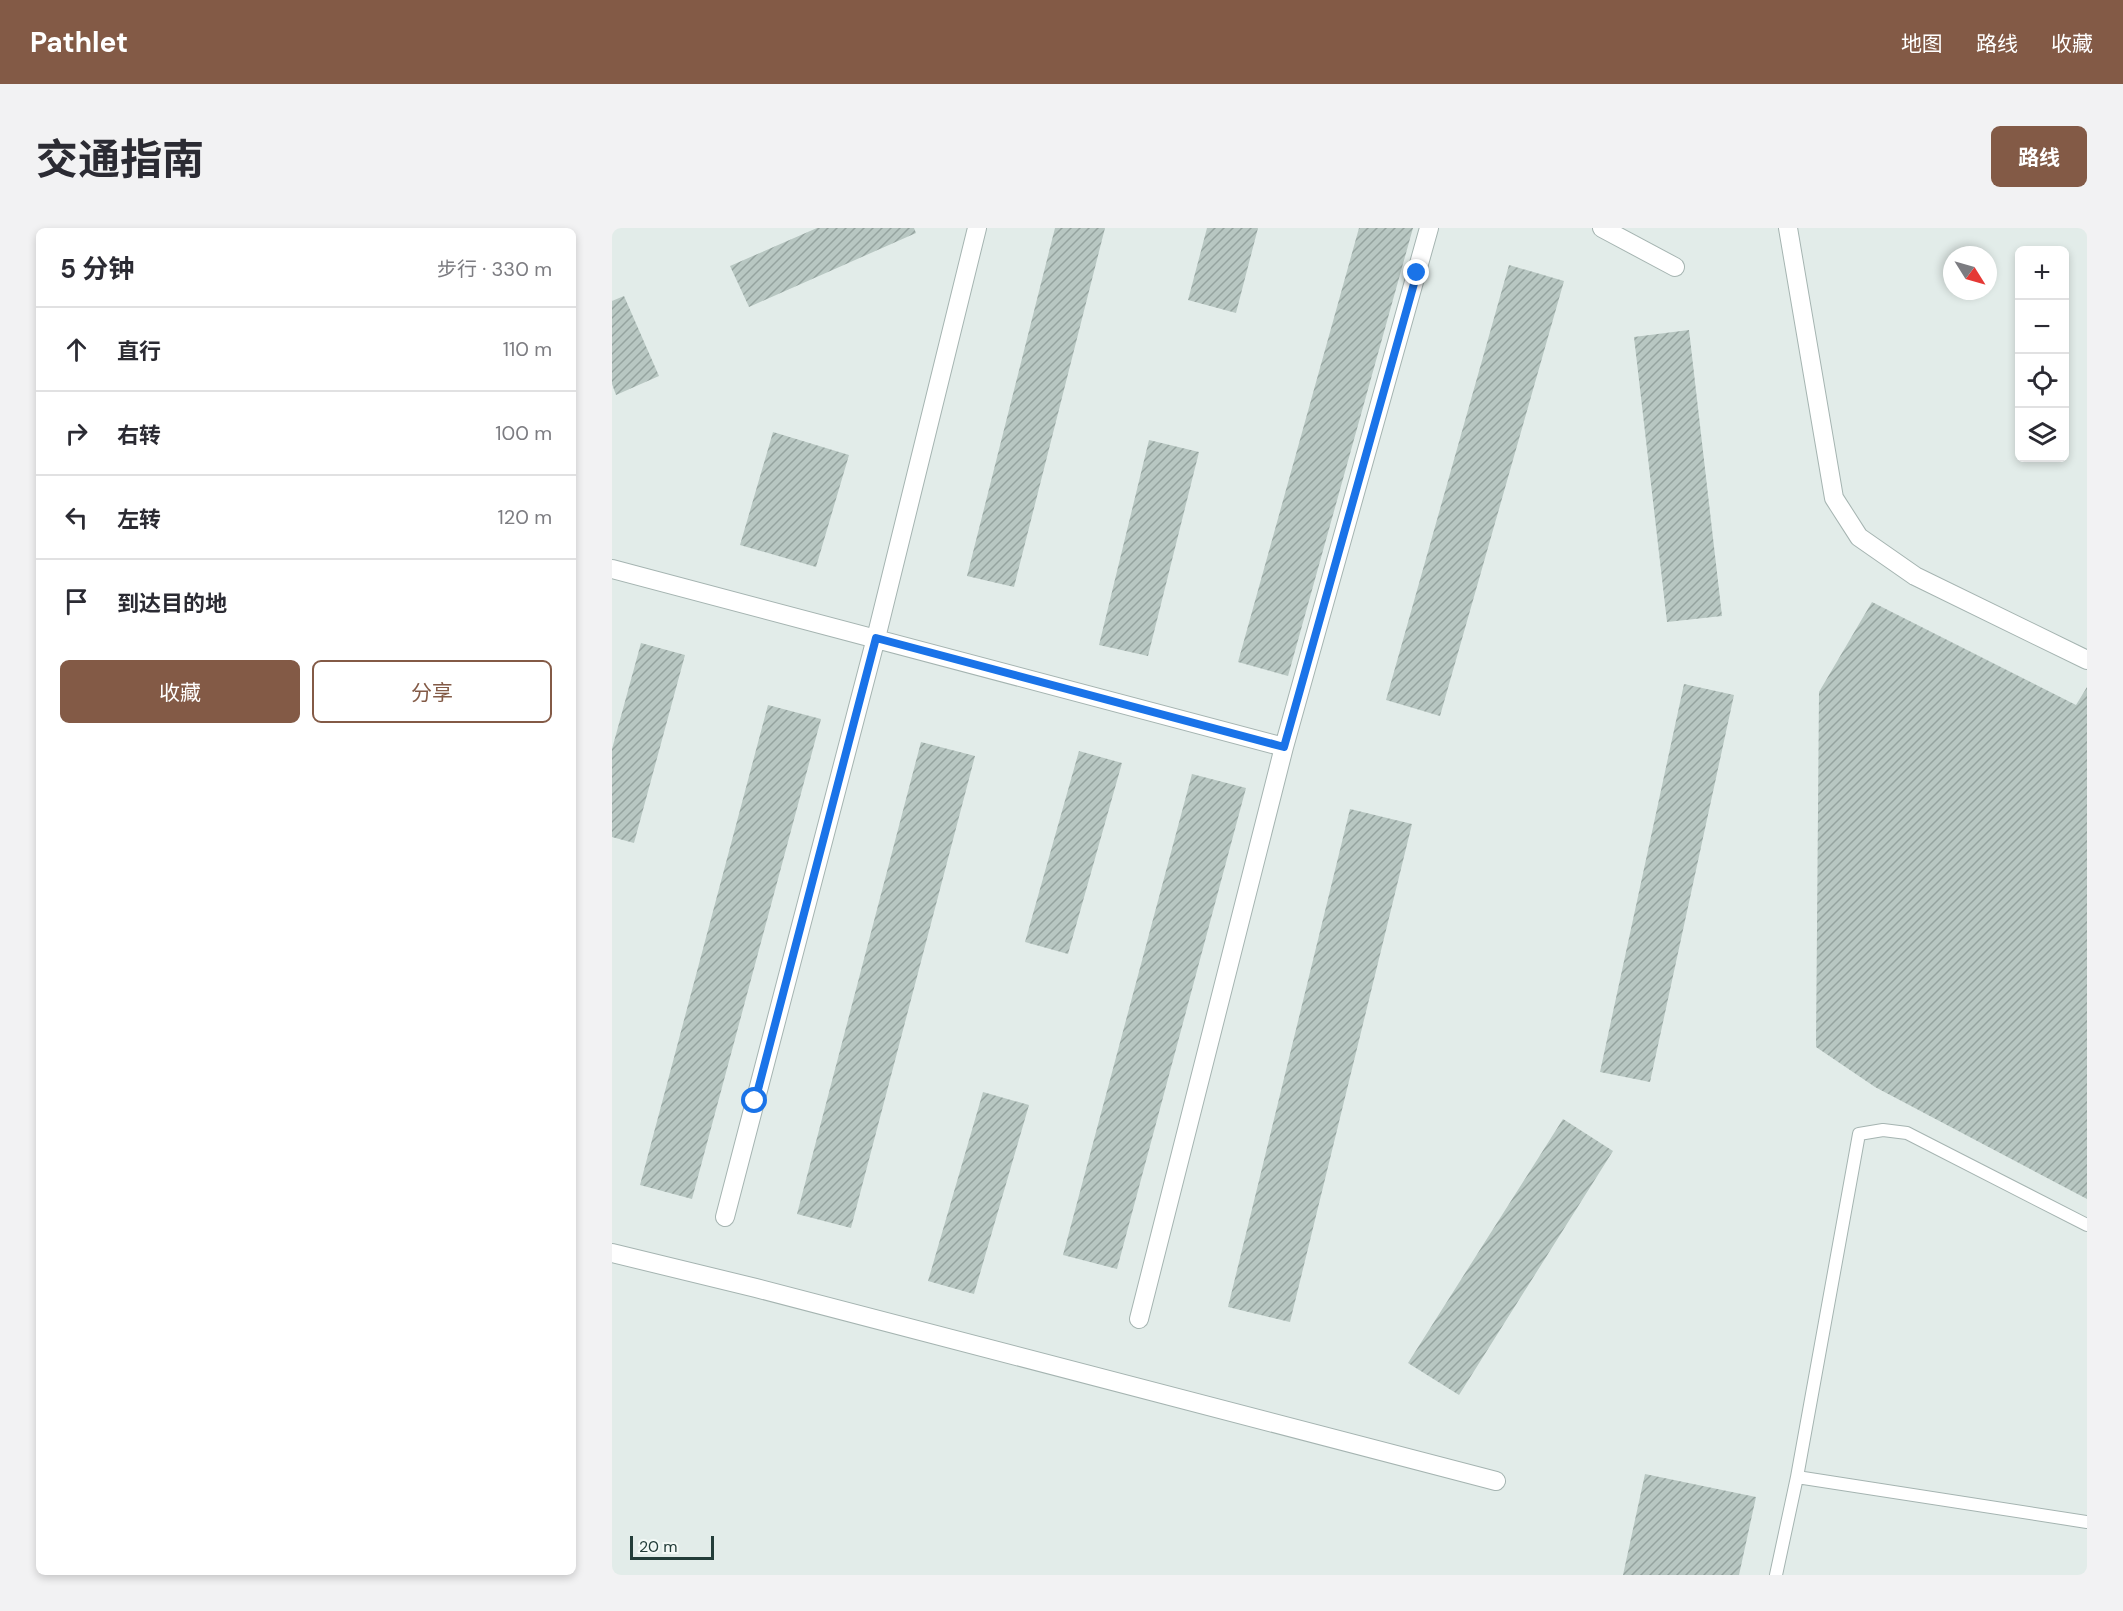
<!DOCTYPE html>
<html lang="zh">
<head>
<meta charset="utf-8">
<style>
	body { margin:0; font-family:"DM Sans","Noto Sans SC",sans-serif; background:#f2f2f3; color:#2b2b33 }
	.controls { position:absolute; right:18px; top:18px; display:grid; overflow:hidden; border-radius:9px; box-shadow:0 3px 9px #0003 }
	.controls button { width:54px; height:54px; display:grid; place-items:center; padding:0; border:0; border-bottom:2px solid #e1e1e2; background:#fff; color:#2b2b33; font:30px sans-serif }
	.compass { position:absolute; left:1331px; top:18px; width:54px; height:54px; border-radius:50%; background:#fff; box-shadow:0 3px 9px #0003; rotate:127deg }
	.scale { position:absolute; left:18px; bottom:15px; width:84px; box-sizing:border-box; padding-left:6px; border:3px solid #233d39; border-top:0; font-size:16px; line-height:21px; white-space:nowrap; color:#233d39; -webkit-text-stroke:4px #f3f9f6; paint-order:stroke }
	.stop { position:absolute; width:18px; height:18px; margin:-14px; border:4px solid #1a73e8; border-radius:50%; background:#fff }
	.stop.end { background:#1a73e8; border-color:#fff; box-shadow:0 2px 6px #0008 }
	.list { margin:0; padding:0; list-style:none }
	h2 { display:flex; justify-content:space-between; align-items:center; height:78px; margin:0; padding:0 24px; font-size:26px }
	h2 small { font-size:20px; font-weight:400; color:#7c7c81 }
	.list li { display:grid; grid-template-columns:39px 1fr auto; gap:18px; align-items:center; box-sizing:border-box; height:84px; padding:0 24px; border-top:2px solid #e1e1e2 }
	.list b { display:block; font-size:22px; white-space:nowrap }
	.list em { font-size:20px; font-style:normal; color:#7c7c81 }
	.actions { display:flex; gap:12px; padding:18px 24px }
	.actions a { flex:1; padding:14px 0; border:2px solid #835a46; border-radius:9px; text-align:center; font-size:21px; color:#835a46 }
	.actions .main { background:#835a46; color:#fff }
	.icon { flex:none; width:33px; height:33px; fill:none; stroke:currentColor; stroke-width:2; stroke-linecap:round; stroke-linejoin:round }
	.map { position:relative; flex:none; width:1475px; height:1347px; overflow:hidden; border-radius:9px }
	header { display:flex; align-items:center; gap:36px; box-sizing:border-box; height:84px; padding:0 30px; background:#835a46; color:#fff }
	header strong { font-size:28px }
	nav { display:flex; gap:33px; margin-inline-start:auto; font-size:21px }
	.intro { display:flex; align-items:center; justify-content:space-between; box-sizing:border-box; height:144px; padding:0 36px }
	h1 { margin:0; font-size:42px }
	.button { padding:15px 27px; border-radius:9px; background:#835a46; color:#fff; font-size:21px; font-weight:700 }
	main { display:flex; gap:36px; padding:0 36px }
	aside { flex:1; background:#fff; border-radius:9px; box-shadow:0 3px 9px #0003 }
	.map>svg:first-child { display:block }
	.building { fill:url(#building-hatch) }
	.lines { fill:none; stroke-linecap:round; stroke-linejoin:round }
	.lane-casing { stroke:#a5b4b1; stroke-width:14 }
	.street-casing { stroke:#a5b4b1; stroke-width:20 }
	.lane { stroke:#fff; stroke-width:12 }
	.street { stroke:#fff; stroke-width:18 }
	.route { stroke:#1a73e8; stroke-width:8 }
</style>
</head>
<body>
<header>
<strong>Pathlet</strong>
<nav><a>地图</a><a>路线</a><a>收藏</a></nav>
</header>
<div class="intro"><h1>交通指南</h1><a class="button">路线</a></div>
<main>
<aside>
<h2>5 分钟<small>步行 · 330 m</small></h2>
<ul class="list">
<li><svg class="icon" aria-label="ahead" viewBox="0 0 24 24"><path d="M12 20V5M6 11l6-6 6 6"/></svg><div><b>直行</b></div><em>110 m</em></li>
<li><svg class="icon" aria-label="right" viewBox="0 0 24 24"><path d="M7 20v-9h11M14 6l5 5-5 5"/></svg><div><b>右转</b></div><em>100 m</em></li>
<li><svg class="icon" aria-label="left" viewBox="0 0 24 24"><path d="M17 20v-9H6M10 6l-5 5 5 5"/></svg><div><b>左转</b></div><em>120 m</em></li>
<li><svg class="icon" aria-label="arrive" viewBox="0 0 24 24"><path d="M6 21V4h12l-3 4 3 4H6"/></svg><div><b>到达目的地</b></div></li>
</ul>
<div class="actions"><a class="main">收藏</a><a>分享</a></div>
</aside>
<div class="map">
<svg width="1475" height="1347" viewBox="0 0 1475 1347">
	<defs>
		<pattern id="building-hatch" width="6" height="6" patternUnits="userSpaceOnUse" patternTransform="scale(1.5)"><rect width="6" height="6" fill="#b8c7c2"/><path d="M-1 1l2-2M0 6l6-6M5 7l2-2" fill="none" stroke="#95a39f"/></pattern>
	</defs>
	<rect width="100%" height="100%" fill="#e2ece9"/>
	<path class="building" d="M 205,0 L 302,0 L 304,5 L 137,79 L 118,38 Z
		M 443,0 L 493,0 L 402,359 L 355,348 Z
		M 595,0 L 646,0 L 624,85 L 576,72 Z
		M 747,0 L 801,0 L 676,448 L 626,434 Z
		M 897,37 L 952,53 L 828,488 L 774,472 Z
		M 12,68 L 47,148 L 4,167 L 0,156 L 0,73 Z
		M 1077,102 L 1110,388 L 1055,394 L 1022,109 Z
		M 161,204 L 237,227 L 204,339 L 128,317 Z
		M 537,212 L 587,224 L 536,428 L 487,417 Z
		M 1260,374 L 1464,477 L 1475,459 L 1475,971 L 1263,859 L 1204,819 L 1207,464 Z
		M 29,415 L 73,427 L 22,615 L 0,609 L 0,521 Z
		M 1072,456 L 1122,467 L 1038,854 L 988,844 Z
		M 156,477 L 209,491 L 80,971 L 28,957 Z
		M 309,514 L 363,528 L 239,1000 L 185,986 Z
		M 467,523 L 510,535 L 456,726 L 413,714 Z
		M 580,546 L 634,560 L 505,1041 L 451,1027 Z
		M 738,581 L 800,596 L 678,1094 L 616,1079 Z
		M 371,864 L 417,877 L 362,1066 L 316,1053 Z
		M 951,891 L 1001,923 L 847,1167 L 796,1135 Z
		M 1033,1246 L 1144,1269 L 1127,1347 L 1011,1347 Z"/>
	<g class="lines">
		<g class="lane-casing">
			<path id="lane" d="M 1185,1249 L 1475,1294
				M 1164,1347 L 1185,1249 L 1247,906 L 1271,902 L 1295,905 L 1475,997"/>
		</g>
		<g class="street-casing">
			<path id="street" d="M 990,0 L 1063,39
				M 1176,0 L 1222,270 L 1247,309 L 1303,348 L 1475,432
				M 0,341 L 672,519
				M 113,989 L 264,410 L 365,0
				M 0,1025 L 144,1060 L 884,1253
				M 527,1091 L 672,519 L 817,0"/>
		</g>
		<use href="#lane" class="lane"/>
		<use href="#street" class="street"/>
	</g>
	<g class="lines">
		<path class="route" d="M 143,873 L 264,410 L 672,519 L 805,45"/>
	</g>
</svg>
<div class="controls">
<button>+</button>
<button>−</button>
<button><svg class="icon" aria-label="locate" viewBox="0 0 24 24"><circle cx="12" cy="12" r="6"/><path d="M12 2v4M12 18v4M2 12h4M18 12h4"/></svg></button>
<button><svg class="icon" aria-label="layers" viewBox="0 0 24 24"><path d="M12 4l9 5-9 5-9-5zM3 14l9 5 9-5"/></svg></button>
</div>
<svg class="compass" viewBox="-18 -18 36 36"><path d="M0-13l5 13h-10z" fill="#e53935"/><path d="M0 13l5-13h-10z" fill="#7c7c81"/></svg>
<div class="scale">20 m</div>
<div class="stop" style="left:143px;top:873px"></div>
<div class="stop end" style="left:805px;top:45px"></div>
</div>
</main>
</body>
</html>
